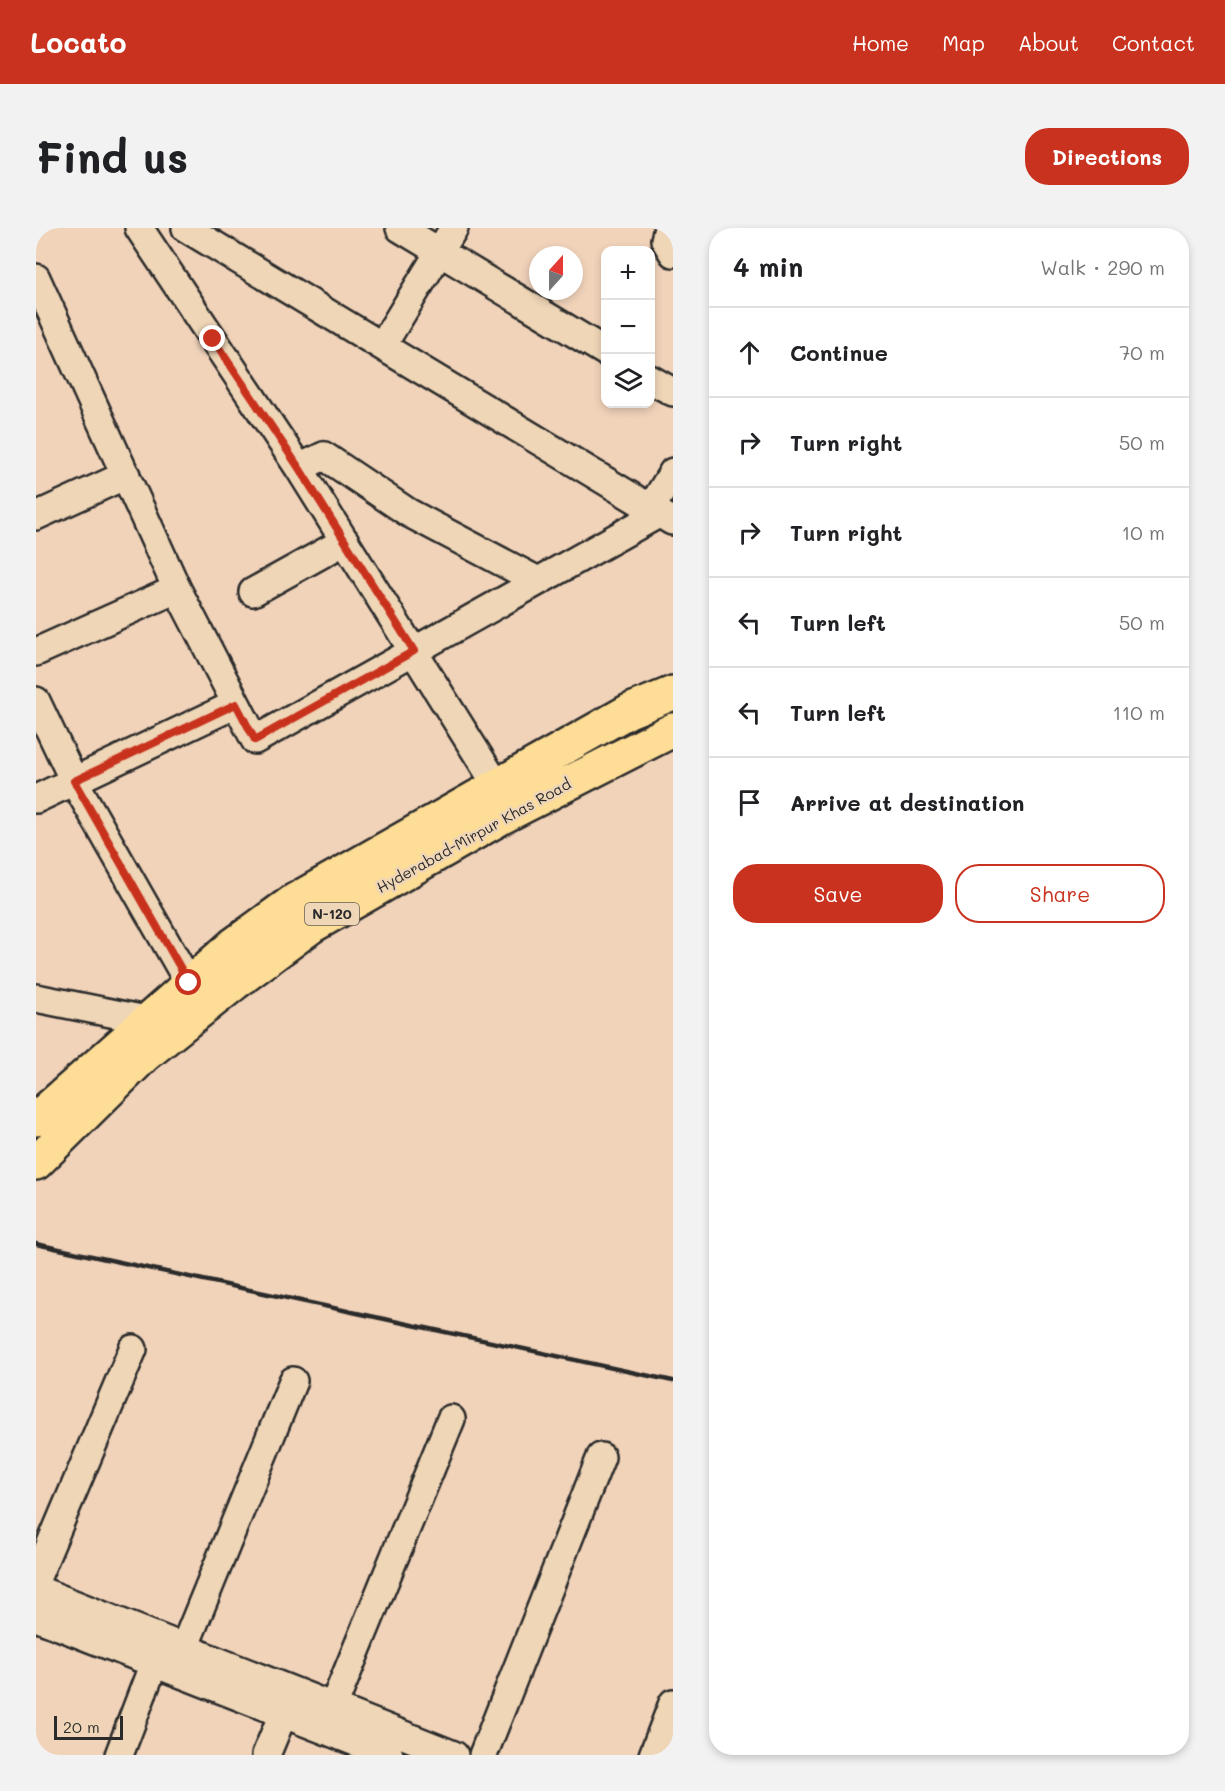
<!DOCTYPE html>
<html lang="en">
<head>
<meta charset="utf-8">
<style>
	body { margin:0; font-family:Mali,sans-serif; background:#f2f2f2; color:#202124 }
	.controls { position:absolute; right:18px; top:18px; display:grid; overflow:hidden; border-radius:12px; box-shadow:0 3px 9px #0003 }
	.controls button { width:54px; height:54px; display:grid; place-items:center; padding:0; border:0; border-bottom:2px solid #e0e0e0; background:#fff; color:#202124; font:30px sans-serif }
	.compass { position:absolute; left:493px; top:18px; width:54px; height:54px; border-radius:50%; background:#fff; box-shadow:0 3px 9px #0003; rotate:21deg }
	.scale { position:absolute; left:18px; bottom:15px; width:69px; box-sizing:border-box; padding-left:6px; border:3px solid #2b2b2b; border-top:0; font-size:16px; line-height:21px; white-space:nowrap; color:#2b2b2b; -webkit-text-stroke:4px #efd6b7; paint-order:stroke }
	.stop { position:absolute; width:18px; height:18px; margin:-14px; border:4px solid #c8321e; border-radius:50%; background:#fff }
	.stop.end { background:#c8321e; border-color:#fff; box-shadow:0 2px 6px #0008 }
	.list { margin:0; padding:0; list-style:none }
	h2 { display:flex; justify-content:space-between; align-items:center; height:78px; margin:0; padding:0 24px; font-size:26px }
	h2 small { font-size:20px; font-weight:400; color:#757577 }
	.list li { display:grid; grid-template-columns:39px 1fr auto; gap:18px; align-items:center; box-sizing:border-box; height:90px; padding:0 24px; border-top:2px solid #e0e0e0 }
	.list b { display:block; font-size:22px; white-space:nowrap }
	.list em { font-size:20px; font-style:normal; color:#757577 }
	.actions { display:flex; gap:12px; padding:18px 24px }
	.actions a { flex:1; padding:14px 0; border:2px solid #c8321e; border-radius:24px; text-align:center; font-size:21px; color:#c8321e }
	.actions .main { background:#c8321e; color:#fff }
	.icon { flex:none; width:33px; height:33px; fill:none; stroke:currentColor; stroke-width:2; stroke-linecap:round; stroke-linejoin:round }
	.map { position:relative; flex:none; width:637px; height:1527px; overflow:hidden; border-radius:24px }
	header { display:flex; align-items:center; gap:36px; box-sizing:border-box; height:84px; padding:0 30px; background:#c8321e; color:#fff }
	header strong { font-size:28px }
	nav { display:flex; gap:33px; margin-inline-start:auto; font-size:21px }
	.intro { display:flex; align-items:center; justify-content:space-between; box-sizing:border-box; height:144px; padding:0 36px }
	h1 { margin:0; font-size:42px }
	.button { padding:15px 27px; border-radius:24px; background:#c8321e; color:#fff; font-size:21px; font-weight:700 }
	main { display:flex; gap:36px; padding:0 36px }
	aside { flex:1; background:#fff; border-radius:24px; box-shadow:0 3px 9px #0003 }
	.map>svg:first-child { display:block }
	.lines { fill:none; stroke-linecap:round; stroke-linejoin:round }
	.minor-casing { stroke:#2b2b2b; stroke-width:32 }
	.highway-casing { stroke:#2b2b2b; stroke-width:38 }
	.minor { stroke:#efd6b7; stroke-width:27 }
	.highway { stroke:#fedd96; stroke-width:33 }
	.rail { stroke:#2b2b2b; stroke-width:4.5 }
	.route { stroke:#c8321e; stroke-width:8 }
	.labels { text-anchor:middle; stroke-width:5; stroke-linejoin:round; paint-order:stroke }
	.shield { fill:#efd6b7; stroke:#665e55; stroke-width:1.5 }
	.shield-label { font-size:14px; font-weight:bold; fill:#2b2b2b }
	.street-label { font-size:15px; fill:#2b2b2b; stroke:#efd6b7 }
</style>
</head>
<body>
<header>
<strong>Locato</strong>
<nav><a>Home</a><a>Map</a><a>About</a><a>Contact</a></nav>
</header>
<div class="intro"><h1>Find us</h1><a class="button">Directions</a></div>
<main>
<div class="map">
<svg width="637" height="1527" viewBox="0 0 637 1527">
	<rect width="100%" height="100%" fill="#f1d3ba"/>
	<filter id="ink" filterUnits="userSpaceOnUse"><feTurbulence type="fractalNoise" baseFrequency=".0167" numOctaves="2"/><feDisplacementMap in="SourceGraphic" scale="12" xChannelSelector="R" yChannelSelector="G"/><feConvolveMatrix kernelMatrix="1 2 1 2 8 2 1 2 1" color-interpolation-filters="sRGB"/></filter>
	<g filter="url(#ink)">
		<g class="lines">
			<g class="minor-casing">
				<path id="minor" d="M 103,0 L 263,240 L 460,556
					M 150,0 L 636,293
					M 364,0 L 570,124
					M 632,0 L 629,12 L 637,25
					M 0,50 L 141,361 L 219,512 L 624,285
					M 346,118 L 418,0
					M 614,151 L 637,164
					M 263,240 L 288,228 L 373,285 L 502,353
					M 615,280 L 637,244
					M 0,288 L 90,247
					M 217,364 L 309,313
					M 0,424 L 141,361
					M 0,473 L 38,553 L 153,755
					M 0,571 L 200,476
					M 0,770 L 110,792
					M 0,1351 L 97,1121
					M 0,1361 L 418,1527
					M 0,1389 L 353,1527
					M 297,1479 L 415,1191
					M 83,1527 L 118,1435 L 148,1420 L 257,1153
					M 230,1527 L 247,1486
					M 447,1527 L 565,1229
					M 617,1527 L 637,1475"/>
			</g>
			<g class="highway-casing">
				<path id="highway" d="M 0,891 L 197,717 L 259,672 L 593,483 L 637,465
					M 0,935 L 109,827 L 199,755 L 276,698 L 468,588 L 637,502"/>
			</g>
			<use href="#minor" class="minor"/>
			<use href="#highway" class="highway"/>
			<path class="rail" d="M 0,1016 L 637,1153"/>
		</g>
	</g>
	<g class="lines" filter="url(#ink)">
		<path class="route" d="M 153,755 L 38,553 L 200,476 L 219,512 L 378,423 L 263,240 L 177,111"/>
	</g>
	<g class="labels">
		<rect class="shield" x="269" y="675" width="54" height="22" rx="4.5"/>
		<g class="shield-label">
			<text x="296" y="691">N-120</text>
		</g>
		<g class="street-label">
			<text transform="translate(438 608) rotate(-29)" y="5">Hyderabad-Mirpur Khas Road</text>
		</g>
	</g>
</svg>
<div class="controls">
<button>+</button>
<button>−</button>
<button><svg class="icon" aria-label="layers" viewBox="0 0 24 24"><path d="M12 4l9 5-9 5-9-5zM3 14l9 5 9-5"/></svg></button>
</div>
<svg class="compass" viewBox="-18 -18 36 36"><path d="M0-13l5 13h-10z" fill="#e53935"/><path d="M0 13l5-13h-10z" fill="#757577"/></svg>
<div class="scale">20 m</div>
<div class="stop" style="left:153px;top:755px"></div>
<div class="stop end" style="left:177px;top:111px"></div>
</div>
<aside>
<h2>4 min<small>Walk · 290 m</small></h2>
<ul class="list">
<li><svg class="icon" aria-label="ahead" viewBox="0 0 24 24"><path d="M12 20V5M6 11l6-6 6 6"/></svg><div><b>Continue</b></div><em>70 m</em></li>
<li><svg class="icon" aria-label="right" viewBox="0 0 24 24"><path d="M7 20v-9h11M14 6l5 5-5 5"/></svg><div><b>Turn right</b></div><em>50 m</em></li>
<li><svg class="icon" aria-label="right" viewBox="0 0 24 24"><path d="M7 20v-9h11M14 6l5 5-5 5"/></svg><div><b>Turn right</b></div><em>10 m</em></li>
<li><svg class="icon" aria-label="left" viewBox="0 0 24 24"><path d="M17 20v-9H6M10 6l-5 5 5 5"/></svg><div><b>Turn left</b></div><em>50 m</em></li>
<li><svg class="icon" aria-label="left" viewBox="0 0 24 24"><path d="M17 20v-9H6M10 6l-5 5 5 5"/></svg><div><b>Turn left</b></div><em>110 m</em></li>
<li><svg class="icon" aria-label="arrive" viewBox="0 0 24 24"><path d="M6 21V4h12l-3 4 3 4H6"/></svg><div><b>Arrive at destination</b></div></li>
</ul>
<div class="actions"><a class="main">Save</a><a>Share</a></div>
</aside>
</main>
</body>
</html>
